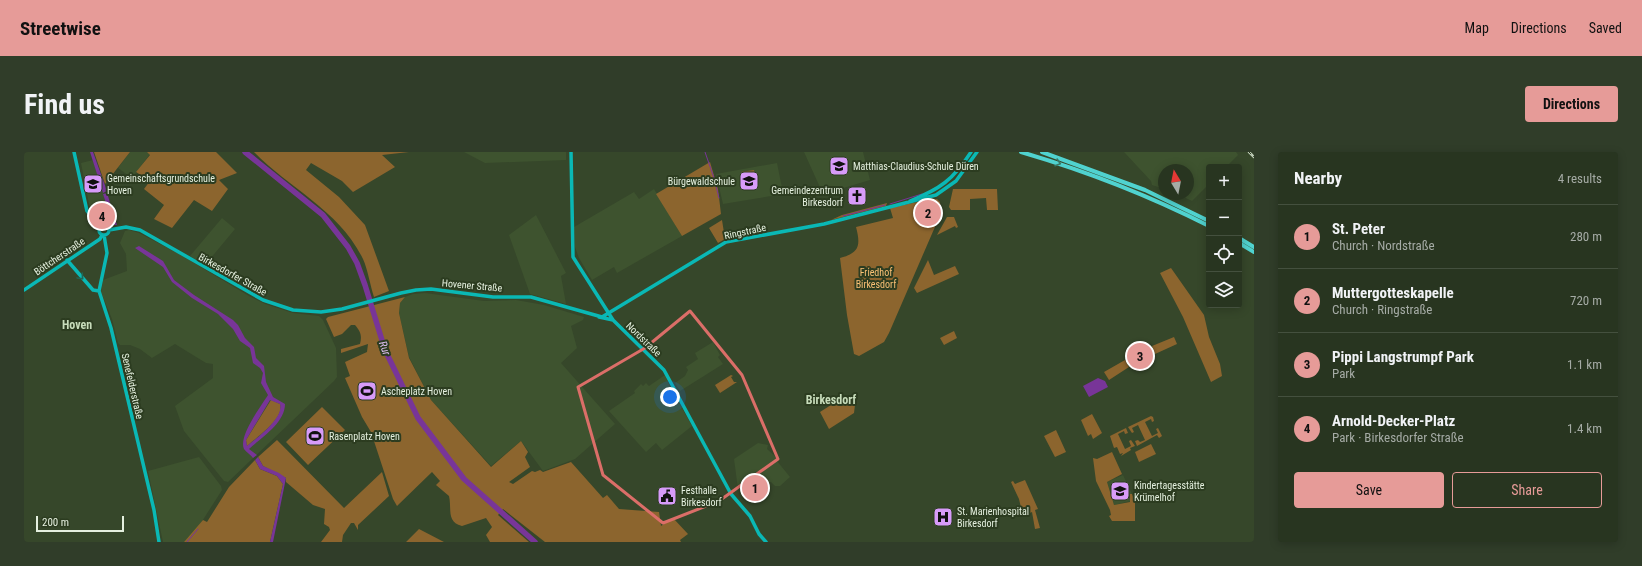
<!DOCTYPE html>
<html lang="en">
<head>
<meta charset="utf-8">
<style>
	body { margin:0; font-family:"Roboto Condensed",sans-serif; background:#303d29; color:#f1f3f6 }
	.controls { position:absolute; right:12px; top:12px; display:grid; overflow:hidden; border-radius:4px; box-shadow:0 2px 10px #0003 }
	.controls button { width:36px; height:36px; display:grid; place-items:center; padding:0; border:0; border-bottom:1px solid #44503e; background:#283520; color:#f1f3f6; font:20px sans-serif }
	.compass { position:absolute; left:1134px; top:12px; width:36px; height:36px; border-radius:50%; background:#283520; box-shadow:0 2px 10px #0003; rotate:350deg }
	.scale { position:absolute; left:12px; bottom:10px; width:88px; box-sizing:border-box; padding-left:4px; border:2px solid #e5f0df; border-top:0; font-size:11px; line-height:14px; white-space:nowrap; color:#e5f0df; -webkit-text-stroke:3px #2c3c20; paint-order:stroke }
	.you { position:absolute; left:646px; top:245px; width:14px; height:14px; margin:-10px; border:3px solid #fff; border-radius:50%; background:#1a73e8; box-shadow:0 0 0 6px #1a73e833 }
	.badge { display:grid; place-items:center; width:26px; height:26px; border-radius:50%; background:#e69b98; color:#111; font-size:13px; font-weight:700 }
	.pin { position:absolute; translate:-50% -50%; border:2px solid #fff; box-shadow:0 1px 4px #0006 }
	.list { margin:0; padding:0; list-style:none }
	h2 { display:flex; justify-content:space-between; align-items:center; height:52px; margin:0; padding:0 16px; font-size:17px }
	h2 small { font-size:13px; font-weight:400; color:#a5aba5 }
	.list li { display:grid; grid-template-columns:26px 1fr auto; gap:12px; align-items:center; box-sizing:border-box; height:64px; padding:0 16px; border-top:1px solid #44503e }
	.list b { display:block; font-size:15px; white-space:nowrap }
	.list p { margin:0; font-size:13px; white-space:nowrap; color:#a5aba5 }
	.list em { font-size:13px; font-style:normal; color:#a5aba5 }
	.actions { display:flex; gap:8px; padding:12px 16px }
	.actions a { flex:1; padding:9px 0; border:1px solid #e69b98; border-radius:4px; text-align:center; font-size:14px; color:#e69b98 }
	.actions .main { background:#e69b98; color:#111 }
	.icon { flex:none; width:22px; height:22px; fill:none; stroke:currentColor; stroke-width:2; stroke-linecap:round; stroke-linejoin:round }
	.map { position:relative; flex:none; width:1230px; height:390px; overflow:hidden; border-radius:4px }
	header { display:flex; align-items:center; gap:24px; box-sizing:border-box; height:56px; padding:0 20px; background:#e69b98; color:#111 }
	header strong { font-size:19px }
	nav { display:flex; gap:22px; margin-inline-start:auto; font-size:14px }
	.intro { display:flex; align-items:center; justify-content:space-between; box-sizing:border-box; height:96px; padding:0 24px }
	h1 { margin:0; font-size:28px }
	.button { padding:10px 18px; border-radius:4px; background:#e69b98; color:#111; font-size:14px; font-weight:700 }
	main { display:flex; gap:24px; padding:0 24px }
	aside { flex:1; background:#283520; border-radius:4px; box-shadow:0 2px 10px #0003 }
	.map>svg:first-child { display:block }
	.built { fill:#3e532f }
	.green { fill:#8c652e }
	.water { fill:#783598; fill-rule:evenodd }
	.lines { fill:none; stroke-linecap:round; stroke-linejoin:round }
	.stream { stroke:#783598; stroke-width:1 }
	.river { stroke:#783598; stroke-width:5.5 }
	.secondary { stroke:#0ab8b5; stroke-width:3.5 }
	.primary { stroke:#50d2cf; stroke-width:4 }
	.rail-casing { stroke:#becbb7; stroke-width:2.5 }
	.rail { stroke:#2c3c20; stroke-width:1; stroke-dasharray:3; stroke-linecap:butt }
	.oneway { stroke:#3a7866 }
	.oneway2 { stroke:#206754 }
	.marked { fill:none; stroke:#db6e68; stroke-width:3; stroke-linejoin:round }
	.labels { text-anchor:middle; stroke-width:4; stroke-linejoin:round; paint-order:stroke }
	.poi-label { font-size:10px; fill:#e5f0df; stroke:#2c3c20; text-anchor:start }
	.street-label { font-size:10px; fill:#e5f0df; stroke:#2c3c20 }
	.park-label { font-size:10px; fill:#fbc175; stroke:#2c3c20 }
	.water-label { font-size:11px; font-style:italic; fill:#dcbdef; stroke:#2c3c20 }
	.quarter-label { font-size:12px; font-weight:bold; fill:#c8ddbb; stroke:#2c3c20 }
</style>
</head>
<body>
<header>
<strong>Streetwise</strong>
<nav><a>Map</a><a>Directions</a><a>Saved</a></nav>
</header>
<div class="intro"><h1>Find us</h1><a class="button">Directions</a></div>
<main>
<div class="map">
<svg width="1230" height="390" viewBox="0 0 1230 390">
	<rect width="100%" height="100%" fill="#36472a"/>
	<path class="built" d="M 106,0 L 123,0 L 126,2 L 108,26 L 94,16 Z
		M 440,0 L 542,0 L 542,8 L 461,11 Z
		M 780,0 L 839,0 L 846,28 L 799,42 Z
		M 1100,0 L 1212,0 L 1214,3 L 1202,15 L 1185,15 L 1185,32 L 1168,49 L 1153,42 L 1164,42 L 1164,18 L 1140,18 L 1140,37 L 1128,33 L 1127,29 Z
		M 69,8 L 83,54 L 66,57 L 57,11 Z
		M 753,11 L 758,36 L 753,43 L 699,52 L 692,22 Z
		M 630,37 L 658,84 L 593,121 L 590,115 L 568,128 L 555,106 L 551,95 L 550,75 L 610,40 L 615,47 Z
		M 512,63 L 542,121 L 537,124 L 542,152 L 506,142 L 485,83 Z
		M 198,66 L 211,77 L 181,113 L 166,104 Z
		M 105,78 L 115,81 L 155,102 L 225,144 L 241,152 L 269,161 L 295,164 L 299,168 L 312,196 L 313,225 L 310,229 L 204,330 L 200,329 L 160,279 L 151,254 L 189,226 L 189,212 L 182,211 L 151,192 L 128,206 L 116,197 L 106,193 L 96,193 L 94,191 L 88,167 L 77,140 L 79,128 L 103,119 L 102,102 L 96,91 L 101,79 Z
		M 401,141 L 460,149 L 492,148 L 520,153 L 560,165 L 559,168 L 547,174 L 553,196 L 537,211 L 591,272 L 551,307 L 519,319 L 497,289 L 467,314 L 407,248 L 385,205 L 375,161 L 376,151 L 381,145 L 389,142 Z
		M 689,190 L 696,203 L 694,205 L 699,212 L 656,239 L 651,231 L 661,224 L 664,218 L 662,215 L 674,207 L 671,201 Z
		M 641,223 L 647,237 L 642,240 L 651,254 L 655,251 L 668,274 L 638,298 L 632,291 L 622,300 L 585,259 L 611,241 L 610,239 L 617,232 L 619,234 L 622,231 L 625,234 Z
		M 734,291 L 744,293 L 743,297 L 754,307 L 753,309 L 766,325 L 756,334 L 751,334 L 747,330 L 742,330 L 733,323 L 714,337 L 710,307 Z
		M 175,305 L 197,334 L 198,338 L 175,374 L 160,390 L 139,390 L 124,319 Z
		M 1099,323 L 1108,342 L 1106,342 L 1105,345 L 1107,349 L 1090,353 L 1083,330 Z"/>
	<path class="green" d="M 70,0 L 106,0 L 81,32 Z
		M 123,0 L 192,0 L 213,21 L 195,28 L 204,37 L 188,59 L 170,48 L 148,76 L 130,67 L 140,53 L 120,37 L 126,29 L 112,20 L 126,3 Z
		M 230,0 L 385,0 L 358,3 L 371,15 L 329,40 L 318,29 L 287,11 L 282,18 L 315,45 L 341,73 L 365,139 L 350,145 C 346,133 344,118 339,107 C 316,59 265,36 230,0 Z
		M 686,10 L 694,37 L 697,62 L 658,84 L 632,42 Z
		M 730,18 L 732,27 L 719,29 L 717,20 Z
		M 929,37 L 973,37 L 974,58 L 963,58 L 962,46 L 946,47 L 946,58 L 927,58 L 925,55 Z
		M 907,47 L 913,47 L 916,50 L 917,61 L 865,181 L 860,190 L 835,204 L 830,202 L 823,163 L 816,106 C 835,101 837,94 832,75 L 869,66 L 866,56 Z
		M 863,51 L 862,54 L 807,68 L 818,63 Z
		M 83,54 L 89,73 C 80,68 70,69 66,57 Z
		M 923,65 L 930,65 L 934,75 L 932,76 L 931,74 L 913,83 Z
		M 698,68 L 701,87 L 694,91 L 685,76 Z
		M 904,108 L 910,123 L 931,114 L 935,122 L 893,141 L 890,136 Z
		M 1147,116 L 1180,163 L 1185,185 L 1196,212 L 1198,224 L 1187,230 L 1159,165 L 1136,121 Z
		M 381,145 L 376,151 L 375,161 L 385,206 L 407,248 L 467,315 L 497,289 L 504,300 L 501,305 L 506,315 L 485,330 L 489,332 L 508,319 L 511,320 L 516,318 L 519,320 L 547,310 L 579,346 L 583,343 L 595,357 L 635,360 L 637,374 L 649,366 L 664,382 L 656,388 L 657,390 L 521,390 L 479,357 L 474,363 L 505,390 L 466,390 L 462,383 L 468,375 L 462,366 L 438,374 C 422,370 428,357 425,344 L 412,333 L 416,329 L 408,320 L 373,354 L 369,347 L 347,280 L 338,265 L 321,226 L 326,224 L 321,210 L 343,200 L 344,192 L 317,201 L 317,197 L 336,192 C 338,184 337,180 331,173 L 327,173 L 318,182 L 310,185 L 302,167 L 304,165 Z
		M 930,179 L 933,186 L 920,193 L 916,186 Z
		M 1150,185 L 1153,192 L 1131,202 L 1128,194 Z
		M 1125,195 L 1129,203 L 1107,214 L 1103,206 Z
		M 1101,208 L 1105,215 L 1085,228 L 1080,220 Z
		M 707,223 L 709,224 L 707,225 L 710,230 L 713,230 L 696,241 L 691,233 Z
		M 828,244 L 831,253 L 830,261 L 805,277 L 796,260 L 818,246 L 820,248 Z
		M 247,248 L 256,252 C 261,266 233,285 223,294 L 222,288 Z
		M 298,255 L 321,278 L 284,313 L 262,290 Z
		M 1068,262 L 1078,281 L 1069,287 L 1067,282 L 1064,284 L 1057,268 Z
		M 1127,264 L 1129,265 L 1130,269 L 1128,270 L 1127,267 L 1121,270 L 1128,284 L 1134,281 L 1132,277 L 1134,276 L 1138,284 L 1135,286 L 1133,283 L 1113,294 L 1111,289 L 1114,288 L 1116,290 L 1121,288 L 1114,273 L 1108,276 L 1110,280 L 1108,281 L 1104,275 Z
		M 1102,276 L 1104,281 L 1101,282 L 1100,279 L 1094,282 L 1101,297 L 1107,294 L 1105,289 L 1107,288 L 1111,294 L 1106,296 L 1107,298 L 1097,304 L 1099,301 L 1096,302 L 1093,295 L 1090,296 L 1086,284 Z
		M 1032,278 L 1042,300 L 1031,305 L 1020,284 Z
		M 253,288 L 320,356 L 358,320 L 365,344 L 334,373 L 334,378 L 330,371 L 327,371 L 319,383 L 318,390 L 297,390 L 306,378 L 305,375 L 300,372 L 301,357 L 289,353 L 262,330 L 262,326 L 239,314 L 234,305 Z
		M 1127,292 L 1132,302 L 1115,310 L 1111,300 Z
		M 1088,300 L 1098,322 L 1083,330 L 1090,353 L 1106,350 L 1106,342 L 1108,342 L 1111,350 L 1111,369 L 1088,369 L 1085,364 L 1087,363 L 1086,358 L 1072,329 L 1069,306 L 1073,307 Z
		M 231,308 L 236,317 L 253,324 L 259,332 L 246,390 L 160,390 L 179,368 L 183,370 L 205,335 Z
		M 1001,328 L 1014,357 L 1011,358 L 1016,376 L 1011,377 L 1008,360 L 999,364 L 995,347 L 987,330 L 989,329 L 991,332 Z
		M 395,377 L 420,390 L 382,390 Z"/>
	<path class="water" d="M 66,0 L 69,0 L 83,39 L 79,41 Z
		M 83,41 L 93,73 L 89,73 L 79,42 Z
		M 115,94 L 139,109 L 150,128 L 170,143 L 209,168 L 214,173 L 221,186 L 230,195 L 232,206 L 240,214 L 242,230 L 249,245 L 261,252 C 261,271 238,285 225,297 L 233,303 L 229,306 C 227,303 222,300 220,297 C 214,285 237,254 244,243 L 237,231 L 239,221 L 236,216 L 229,211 L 226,196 L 216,189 L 209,177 L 194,162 L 168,146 L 148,130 L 139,115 L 111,96 ZM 246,248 L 256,252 C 260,266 233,286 223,294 L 222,288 Z
		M 1074,226 L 1081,229 L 1084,235 L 1065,245 L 1059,234 Z
		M 234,305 L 239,314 L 255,321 L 262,326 L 249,390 L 246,390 L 259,332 L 253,324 L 236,317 L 231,308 Z"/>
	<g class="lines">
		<path class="stream" d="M 681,0 L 690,26 L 695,46
			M 866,52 L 898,42
			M 819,64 L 861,53
			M 163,390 L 174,377"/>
		<path class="river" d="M 221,0 L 299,63 L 324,95 L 333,111 L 341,133 L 361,198 L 394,266 L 440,327 L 511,390"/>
		<path class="secondary" d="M 50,0 L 63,59 L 75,75
			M 547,0 L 549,105 L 589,168 L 640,218 L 707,342 L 726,364 L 735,382 L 742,390
			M 886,49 C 916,37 929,28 947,0
			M75 78a5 5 0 1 1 10 0a5 5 0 1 1-10 0Z
			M 85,78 L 102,75 L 116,78 L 239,148 L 269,158 L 297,160 L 318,157 L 377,141 L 392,138 L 407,137 L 469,145 L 507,145 L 578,165 L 702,90 L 800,72 L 912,43 L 932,29 L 953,0
			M 80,83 L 83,101 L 75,139 L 87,176 L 130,358 L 135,390
			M 43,108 L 69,138 L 75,139
			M 0,138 L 76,87 L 78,83
			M 575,165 L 589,168"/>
		<path class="primary" d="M 997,0 C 1062,19 1124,43 1185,74
			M 1018,0 L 1121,38 L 1185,69
			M 1215,86 L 1230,95
			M 1215,91 L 1230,100"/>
		<g class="rail-casing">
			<path id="rail" d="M 1225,0 L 1230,5"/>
		</g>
		<use href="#rail" class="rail"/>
	</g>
	<defs><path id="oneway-chevron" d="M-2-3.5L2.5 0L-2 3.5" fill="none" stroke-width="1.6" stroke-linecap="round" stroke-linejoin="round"/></defs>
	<use class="oneway" href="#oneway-chevron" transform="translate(1034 11) rotate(17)"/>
	<use class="oneway2" href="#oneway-chevron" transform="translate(57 125) rotate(47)"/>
	<path class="marked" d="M 666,159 L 718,223 L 754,307 L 695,349 L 639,371 L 579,323 L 554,235 L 621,196 Z"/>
	<defs>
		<g id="school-square" transform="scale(1)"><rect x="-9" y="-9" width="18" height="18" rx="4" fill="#d79bf9" stroke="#2c3c20"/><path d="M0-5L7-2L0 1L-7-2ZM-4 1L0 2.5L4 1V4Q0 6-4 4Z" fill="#111"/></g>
		<g id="church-square" transform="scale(1)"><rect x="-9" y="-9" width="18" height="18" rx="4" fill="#d79bf9" stroke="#2c3c20"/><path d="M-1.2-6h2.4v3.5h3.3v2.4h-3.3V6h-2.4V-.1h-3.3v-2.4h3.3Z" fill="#111"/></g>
		<g id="stadium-square" transform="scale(1)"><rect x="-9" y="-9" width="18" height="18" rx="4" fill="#d79bf9" stroke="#2c3c20"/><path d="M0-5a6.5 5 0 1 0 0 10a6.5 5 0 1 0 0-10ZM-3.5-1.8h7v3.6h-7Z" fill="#111"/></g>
		<g id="civic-square" transform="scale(1)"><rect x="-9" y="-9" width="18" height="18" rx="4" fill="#d79bf9" stroke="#2c3c20"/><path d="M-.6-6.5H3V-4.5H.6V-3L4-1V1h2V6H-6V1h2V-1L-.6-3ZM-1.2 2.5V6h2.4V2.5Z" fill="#111"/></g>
		<g id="hospital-square" transform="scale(1)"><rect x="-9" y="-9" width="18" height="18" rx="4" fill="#d79bf9" stroke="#2c3c20"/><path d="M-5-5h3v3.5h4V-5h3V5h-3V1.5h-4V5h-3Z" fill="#111"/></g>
	</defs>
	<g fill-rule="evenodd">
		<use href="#school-square" x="815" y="14"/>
		<use href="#school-square" x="725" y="29"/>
		<use href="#school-square" x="69" y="32"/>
		<use href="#church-square" x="833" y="44"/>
		<use href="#stadium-square" x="343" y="239"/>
		<use href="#stadium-square" x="291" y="284"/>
		<use href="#school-square" x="1096" y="339"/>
		<use href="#civic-square" x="643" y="344"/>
		<use href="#hospital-square" x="919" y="365"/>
	</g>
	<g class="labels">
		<g class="poi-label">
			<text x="829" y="18">Matthias-Claudius-Schule Düren</text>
			<text x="83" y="30">Gemeinschaftsgrundschule<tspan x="83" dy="12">Hoven</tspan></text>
			<text x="711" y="33" text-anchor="end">Bürgewaldschule</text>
			<text x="819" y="42" text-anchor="end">Gemeindezentrum<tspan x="819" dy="12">Birkesdorf</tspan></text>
			<text x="357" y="243">Ascheplatz Hoven</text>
			<text x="305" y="288">Rasenplatz Hoven</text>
			<text x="1110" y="337">Kindertagesstätte<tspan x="1110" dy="12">Krümelhof</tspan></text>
			<text x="657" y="342">Festhalle<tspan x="657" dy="12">Birkesdorf</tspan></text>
			<text x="933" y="363">St. Marienhospital<tspan x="933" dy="12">Birkesdorf</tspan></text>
		</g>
		<g class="street-label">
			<text transform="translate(721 79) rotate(-12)" y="4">Ringstraße</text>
			<text transform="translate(35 104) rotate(-34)" y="4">Böttcherstraße</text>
			<text transform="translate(209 122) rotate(29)" y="4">Birkesdorfer Straße</text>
			<text transform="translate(448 133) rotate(5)" y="4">Hovener Straße</text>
			<text transform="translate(620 187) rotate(44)" y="4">Nordstraße</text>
			<text transform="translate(109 234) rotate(77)" y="4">Senefelderstraße</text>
		</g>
		<g class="park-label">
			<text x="852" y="124">Friedhof<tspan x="852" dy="12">Birkesdorf</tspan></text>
		</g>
		<g class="water-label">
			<text transform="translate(361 196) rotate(69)" y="4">Rur</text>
		</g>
		<g class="quarter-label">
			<text x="53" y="177">Hoven</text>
			<text x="807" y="252">Birkesdorf</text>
		</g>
	</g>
</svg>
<div class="controls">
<button>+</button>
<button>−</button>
<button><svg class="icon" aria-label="locate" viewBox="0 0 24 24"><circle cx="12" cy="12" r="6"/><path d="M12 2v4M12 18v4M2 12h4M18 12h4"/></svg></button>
<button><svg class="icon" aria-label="layers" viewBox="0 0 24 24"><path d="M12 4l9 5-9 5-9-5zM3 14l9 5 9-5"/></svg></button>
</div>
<svg class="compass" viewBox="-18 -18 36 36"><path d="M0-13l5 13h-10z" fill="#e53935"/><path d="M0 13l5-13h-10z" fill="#a5aba5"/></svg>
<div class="scale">200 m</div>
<div class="you"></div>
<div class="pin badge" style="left:731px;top:336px">1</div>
<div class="pin badge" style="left:904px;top:61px">2</div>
<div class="pin badge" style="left:1116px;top:204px">3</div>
<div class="pin badge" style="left:78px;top:64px">4</div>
</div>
<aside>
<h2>Nearby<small>4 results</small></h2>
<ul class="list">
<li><span class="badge">1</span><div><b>St. Peter</b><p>Church · Nordstraße</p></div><em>280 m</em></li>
<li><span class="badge">2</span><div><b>Muttergotteskapelle</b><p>Church · Ringstraße</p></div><em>720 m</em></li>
<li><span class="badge">3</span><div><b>Pippi Langstrumpf Park</b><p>Park</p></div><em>1.1 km</em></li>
<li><span class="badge">4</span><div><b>Arnold-Decker-Platz</b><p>Park · Birkesdorfer Straße</p></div><em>1.4 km</em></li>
</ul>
<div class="actions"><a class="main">Save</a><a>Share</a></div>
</aside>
</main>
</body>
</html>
